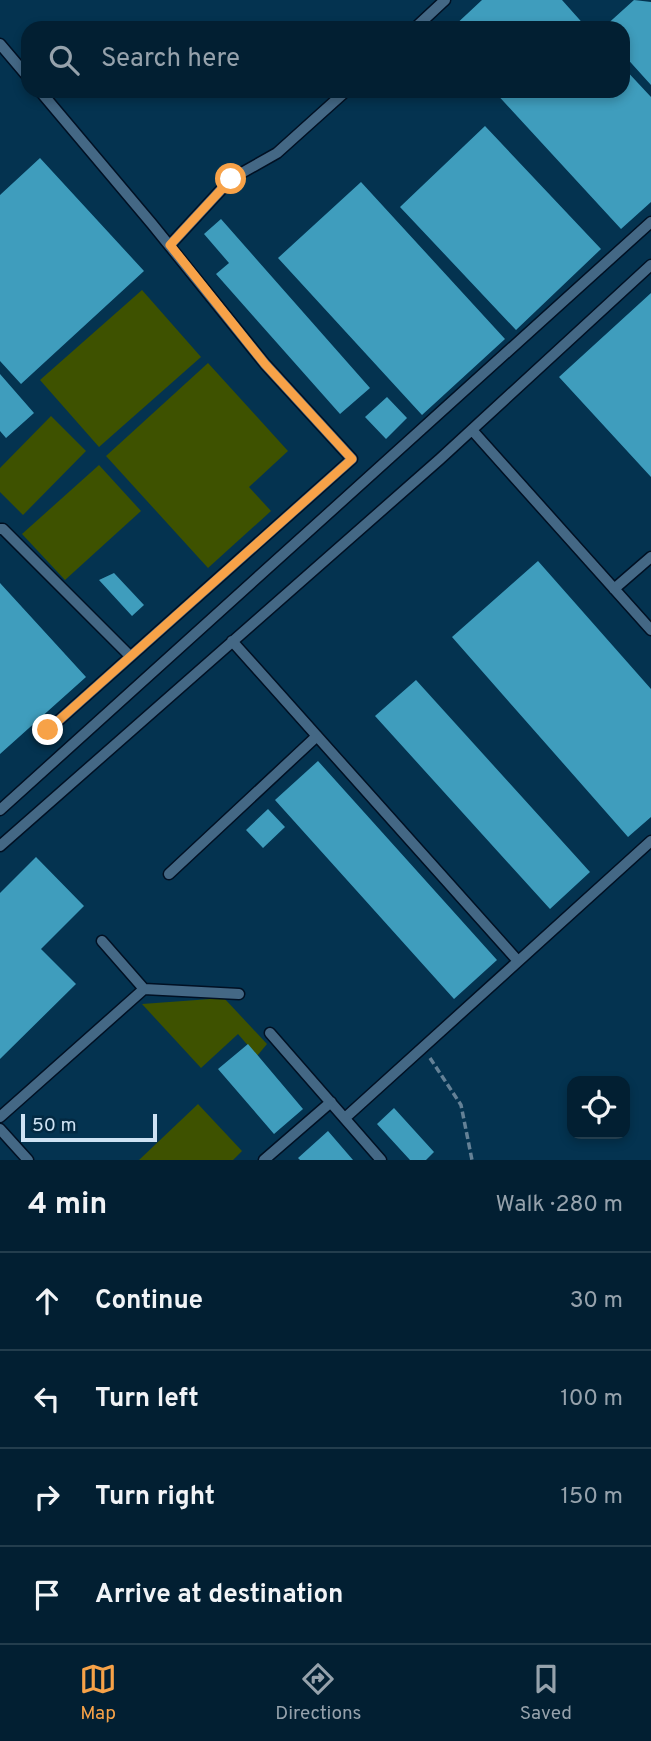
<!DOCTYPE html>
<html lang="en">
<head>
<meta charset="utf-8">
<style>
	body { margin:0; font-family:Overpass,sans-serif; background:#102c3e; color:#f1f3f6 }
	.controls { position:absolute; right:21px; bottom:21px; display:grid; overflow:hidden; border-radius:14px; box-shadow:0 4px 10px #0003 }
	.controls button { width:63px; height:63px; display:grid; place-items:center; padding:0; border:0; border-bottom:2px solid #233d4d; background:#021f32; color:#f1f3f6; font:35px sans-serif }
	.scale { position:absolute; left:21px; bottom:18px; width:136px; box-sizing:border-box; padding-left:7px; border:4px solid #cee2f3; border-top:0; font-size:19px; line-height:24px; white-space:nowrap; color:#cee2f3; -webkit-text-stroke:5px #032942; paint-order:stroke }
	.stop { position:absolute; width:21px; height:21px; margin:-16px; border:5px solid #f7a248; border-radius:50%; background:#fff }
	.stop.end { background:#f7a248; border-color:#fff; box-shadow:0 2px 7px #0008 }
	.list { margin:0; padding:0; list-style:none }
	h2 { display:flex; justify-content:space-between; align-items:center; height:91px; margin:0; padding:0 28px; font-size:30px }
	h2 small { font-size:23px; font-weight:400; color:#96a2ac }
	.list li { display:grid; grid-template-columns:46px 1fr auto; gap:21px; align-items:center; box-sizing:border-box; height:98px; padding:0 28px; border-top:2px solid #233d4d }
	.list b { display:block; font-size:26px; white-space:nowrap }
	.list em { font-size:23px; font-style:normal; color:#96a2ac }
	.icon { flex:none; width:38px; height:38px; fill:none; stroke:currentColor; stroke-width:2; stroke-linecap:round; stroke-linejoin:round }
	.map { position:relative; flex:none; width:651px; height:1160px; overflow:hidden }
	.search { position:absolute; background:#021f32; box-shadow:0 4px 10px #0003; left:21px; right:21px; top:21px; height:77px; display:flex; align-items:center; gap:18px; box-sizing:border-box; padding:0 24px; border-radius:21px; color:#96a2ac; font-size:26px }
	.sheet { height:483px; background:#021f32 }
	nav { display:flex; justify-content:space-around; align-items:center; box-sizing:border-box; height:98px; border-top:2px solid #233d4d; background:#021f32; font-size:19px; color:#96a2ac }
	nav a { display:grid; justify-items:center; gap:4px }
	nav .on { color:#f7a248 }
	.map>svg:first-child { display:block }
	.built { fill:#043350; fill-rule:evenodd }
	.green { fill:#3e5200 }
	.building { fill:#3f9dbd }
	.lines { fill:none; stroke-linecap:round; stroke-linejoin:round }
	.service-casing { stroke:#001023; stroke-width:13 }
	.path { stroke:#648196; stroke-width:3.5; stroke-dasharray:7 3.5; stroke-linecap:butt }
	.service { stroke:#446885; stroke-width:10 }
	.route { stroke:#f7a248; stroke-width:9 }
</style>
</head>
<body>
<div class="map">
<svg width="651" height="1160" viewBox="0 0 651 1160">
	<rect width="100%" height="100%" fill="#032942"/>
	<path class="built" d="M 0,0 L 651,0 L 651,1160 L 0,1160 ZM 28,28 L 623,28 L 623,91 L 28,91 ZM 572,1081 L 625,1081 L 625,1134 L 572,1134 Z"/>
	<path class="green" d="M 142,290 L 201,357 L 99,447 L 40,380 Z
		M 208,363 L 288,451 L 249,487 L 271,511 L 208,568 L 106,456 Z
		M 51,416 L 86,451 L 23,515 L 0,492 L 0,468 Z
		M 99,465 L 141,511 L 65,580 L 22,534 Z
		M 224,998 L 267,1044 L 257,1056 L 238,1034 L 201,1068 L 142,1004 Z
		M 198,1104 L 242,1151 L 233,1160 L 139,1160 Z"/>
	<path class="building" d="M 482,0 L 562,0 L 587,28 L 452,28 Z
		M 634,0 L 651,2 L 651,85 L 623,54 L 623,28 L 603,28 Z
		M 623,67 L 651,97 L 651,202 L 621,229 L 494,91 L 623,91 Z
		M 485,126 L 601,249 L 516,330 L 400,207 Z
		M 40,158 L 144,271 L 21,384 L 0,361 L 0,195 Z
		M 361,182 L 505,339 L 422,415 L 278,258 Z
		M 221,219 L 370,388 L 340,414 L 216,274 L 229,263 L 204,234 Z
		M 651,293 L 651,477 L 559,377 Z
		M 0,374 L 34,413 L 6,438 L 0,431 Z
		M 387,397 L 407,418 L 386,439 L 365,417 Z
		M 538,561 L 651,689 L 651,817 L 628,837 L 452,637 Z
		M 114,573 L 144,605 L 132,616 L 99,580 Z
		M 0,583 L 86,677 L 0,754 Z
		M 416,680 L 590,872 L 550,909 L 375,716 Z
		M 318,761 L 497,960 L 454,999 L 275,800 Z
		M 268,809 L 285,827 L 263,848 L 246,830 Z
		M 36,857 L 84,906 L 41,949 L 76,984 L 0,1059 L 0,893 Z
		M 248,1044 L 303,1109 L 274,1134 L 218,1069 Z
		M 394,1108 L 434,1152 L 426,1160 L 410,1160 L 377,1124 Z
		M 328,1131 L 353,1160 L 300,1160 L 298,1158 Z"/>
	<g class="lines">
		<g class="service-casing">
			<path id="service" d="M 415,28 L 445,0
				M 0,44 L 28,77
				M 40,91 L 152,224 L 265,364 L 352,459 L 48,730
				M 170,245 L 231,179 L 277,153 L 346,91
				M 472,430 L 651,630
				M 0,529 L 3,529 L 130,656
				M 614,589 L 651,557
				M 232,641 L 518,961
				M 0,810 L 651,222
				M 0,846 L 440,459 L 651,265
				M 169,874 L 317,736
				M 102,941 L 144,989
				M 270,1033 L 381,1160
				M 0,1117 L 144,989 L 239,994
				M 345,1118 L 651,841
				M 0,1129 L 28,1160
				M 264,1160 L 331,1102"/>
		</g>
		<path class="path" d="M 430,1058 L 461,1105 L 472,1160"/>
		<use href="#service" class="service"/>
	</g>
	<g class="lines">
		<path class="route" d="M 48,730 L 352,459 L 265,364 L 170,245 L 231,179"/>
	</g>
</svg>
<div class="controls">
<button><svg class="icon" aria-label="locate" viewBox="0 0 24 24"><circle cx="12" cy="12" r="6"/><path d="M12 2v4M12 18v4M2 12h4M18 12h4"/></svg></button>
</div>
<div class="scale">50 m</div>
<div class="stop" style="left:231px;top:179px"></div>
<div class="stop end" style="left:48px;top:730px"></div>
<div class="search"><svg class="icon" aria-label="search" viewBox="0 0 24 24"><circle cx="10" cy="10" r="6"/><path d="M15 15l6 6"/></svg>Search here</div>
</div>
<section class="sheet">
<h2>4 min<small>Walk · 280 m</small></h2>
<ul class="list">
<li><svg class="icon" aria-label="ahead" viewBox="0 0 24 24"><path d="M12 20V5M6 11l6-6 6 6"/></svg><div><b>Continue</b></div><em>30 m</em></li>
<li><svg class="icon" aria-label="left" viewBox="0 0 24 24"><path d="M17 20v-9H6M10 6l-5 5 5 5"/></svg><div><b>Turn left</b></div><em>100 m</em></li>
<li><svg class="icon" aria-label="right" viewBox="0 0 24 24"><path d="M7 20v-9h11M14 6l5 5-5 5"/></svg><div><b>Turn right</b></div><em>150 m</em></li>
<li><svg class="icon" aria-label="arrive" viewBox="0 0 24 24"><path d="M6 21V4h12l-3 4 3 4H6"/></svg><div><b>Arrive at destination</b></div></li>
</ul>
</section>
<nav>
<a class="on"><svg class="icon" aria-label="map" viewBox="0 0 24 24"><path d="M3 6l6-2 6 2 6-2v14l-6 2-6-2-6 2zM9 4v14M15 6v14"/></svg>Map</a>
<a><svg class="icon" aria-label="directions" viewBox="0 0 24 24"><path d="M12 3l9 9-9 9-9-9zM9 14v-3h6M13 9l2 2-2 2"/></svg>Directions</a>
<a><svg class="icon" aria-label="saved" viewBox="0 0 24 24"><path d="M7 4h10v16l-5-4-5 4z"/></svg>Saved</a>
</nav>
</body>
</html>
